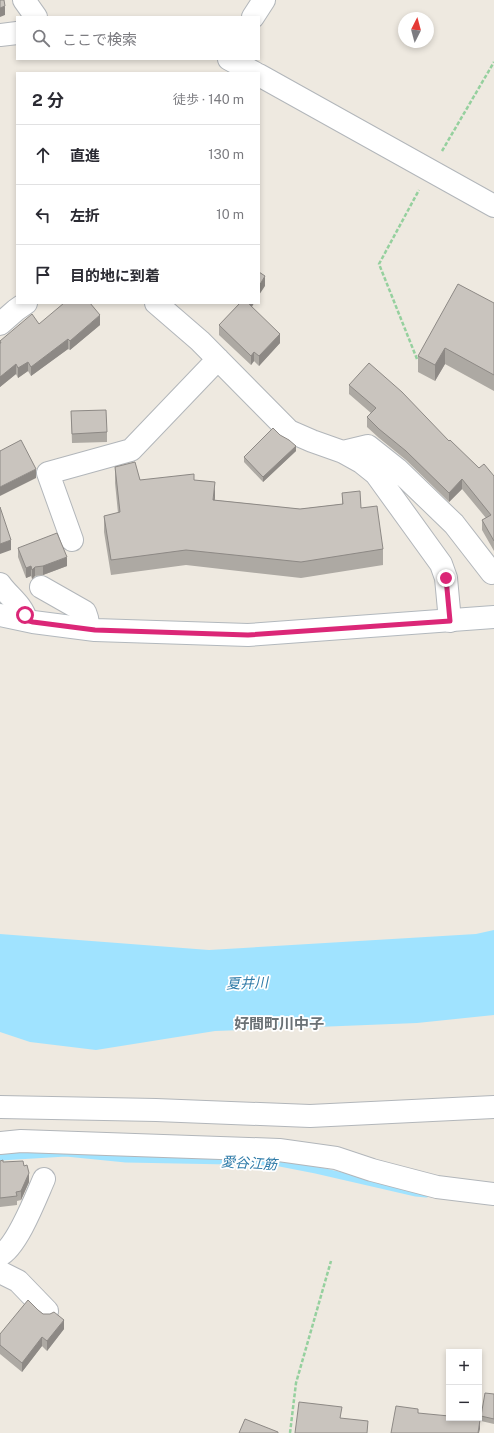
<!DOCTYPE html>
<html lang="ja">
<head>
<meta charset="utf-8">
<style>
	body { margin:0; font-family:"Public Sans","Noto Sans JP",sans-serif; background:#f2f2f3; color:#2b2b33 }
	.controls { position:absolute; right:12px; bottom:12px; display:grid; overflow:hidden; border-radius:0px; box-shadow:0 2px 6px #0003 }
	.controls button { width:36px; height:36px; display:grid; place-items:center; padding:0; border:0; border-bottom:1px solid #e1e1e2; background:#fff; color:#2b2b33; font:20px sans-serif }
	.compass { position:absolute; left:398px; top:12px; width:36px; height:36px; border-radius:50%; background:#fff; box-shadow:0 2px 6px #0003; rotate:6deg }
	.stop { position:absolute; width:12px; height:12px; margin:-9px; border:3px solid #db2777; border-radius:50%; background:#fff }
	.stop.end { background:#db2777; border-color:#fff; box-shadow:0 1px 4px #0008 }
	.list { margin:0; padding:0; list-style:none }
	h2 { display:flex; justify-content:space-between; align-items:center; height:52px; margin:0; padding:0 16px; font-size:17px }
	h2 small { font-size:13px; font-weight:400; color:#7c7c81 }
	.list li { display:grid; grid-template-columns:26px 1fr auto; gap:12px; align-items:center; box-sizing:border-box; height:60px; padding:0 16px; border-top:1px solid #e1e1e2 }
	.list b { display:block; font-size:15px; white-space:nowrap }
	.list em { font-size:13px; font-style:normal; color:#7c7c81 }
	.icon { flex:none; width:22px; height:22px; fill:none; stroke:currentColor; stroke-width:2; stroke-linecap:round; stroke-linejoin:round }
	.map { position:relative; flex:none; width:494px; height:1433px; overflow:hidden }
	.search { position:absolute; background:#fff; box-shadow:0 2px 6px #0003; left:16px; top:16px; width:244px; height:44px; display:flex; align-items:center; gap:10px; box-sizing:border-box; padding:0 14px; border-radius:0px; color:#7c7c81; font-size:15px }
	.panel { position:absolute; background:#fff; box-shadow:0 2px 6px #0003; left:16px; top:72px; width:244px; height:232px; border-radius:0px }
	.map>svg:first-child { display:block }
	.water { fill:#a0e3ff }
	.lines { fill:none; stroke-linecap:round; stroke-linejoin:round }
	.stream { stroke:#a0e3ff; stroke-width:7 }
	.street-casing { stroke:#b2b6ba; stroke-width:24 }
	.secondary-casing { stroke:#b2b8bd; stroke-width:24 }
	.path { stroke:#95d09e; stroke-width:2.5; stroke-dasharray:4 2; stroke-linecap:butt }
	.street { stroke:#fff; stroke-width:22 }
	.secondary { stroke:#fff; stroke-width:22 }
	.wall { fill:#ada9a3 }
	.shaded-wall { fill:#8d8985 }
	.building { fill:#c9c4be; stroke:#8d8985 }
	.route { stroke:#db2777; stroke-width:5 }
	.labels { text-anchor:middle; stroke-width:3.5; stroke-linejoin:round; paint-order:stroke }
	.water-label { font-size:14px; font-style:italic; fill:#2f7ba8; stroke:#fff }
	.quarter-label { font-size:15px; font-weight:bold; fill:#6a7175; stroke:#fff }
</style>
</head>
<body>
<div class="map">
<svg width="494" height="1433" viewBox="0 0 494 1433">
	<rect width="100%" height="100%" fill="#eee9e0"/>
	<path class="water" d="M 494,930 L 494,1015 L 417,1023 L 215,1031 L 96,1050 L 30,1042 L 0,1032 L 0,934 L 209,950 L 476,934 Z"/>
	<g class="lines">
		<path class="stream" d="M 0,1157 L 66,1153 L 126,1159 L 275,1162 L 316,1170 L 416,1193 L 426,1194"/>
		<g class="street-casing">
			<path id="street" d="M 24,0 L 36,17
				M 253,17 L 264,0
				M 0,35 L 17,33
				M 229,59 L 255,73
				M 259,75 L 494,206
				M 156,303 L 200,341 L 289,431 L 312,441 L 343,452 L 361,462 L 376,474 L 441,564 L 446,578 L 450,621
				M 0,324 L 16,310 L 26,303
				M 343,452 L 368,446 L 397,469 L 454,524 L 492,573
				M 72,540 L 48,473 L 131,450 L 218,359
				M 0,584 C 8,596 23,605 26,620
				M 41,587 L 85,612 L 87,618 L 89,629
				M 0,1107 L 156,1110 L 310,1116 L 494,1107
				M 0,1143 L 21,1141 L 279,1150 L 336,1158 L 372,1170 L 437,1187 L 494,1194
				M 0,1255 C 17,1247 36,1197 44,1179
				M 0,1272 L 18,1281 L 47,1311"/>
		</g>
		<g class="secondary-casing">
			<path id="secondary" d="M 0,615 L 33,622 L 95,630 L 248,635 L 494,617"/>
		</g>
		<path class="path" d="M 442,151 L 494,62
			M 417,359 L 379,264 L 419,190
			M 290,1433 L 296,1383 L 331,1261"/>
		<use href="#street" class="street"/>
		<use href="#secondary" class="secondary"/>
	</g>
	<path class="wall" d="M 240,303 L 254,303 L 252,307 L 280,343 L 259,366 L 254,361 L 251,365 L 219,335 L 219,325 Z
		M 494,303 L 494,391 L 445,364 L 435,381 L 418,372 L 418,356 Z
		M 39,324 L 100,325 L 70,350 L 68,349 L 31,376 L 28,371 L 18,378 L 16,374 L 0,387 L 0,341 Z
		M 349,385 L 449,441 L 479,468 L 494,476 L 494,551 L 482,530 L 482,520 L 486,518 L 462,489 L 449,502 L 406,460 L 379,438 L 367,427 L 367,417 L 371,413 L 349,394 Z
		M 71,411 L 107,432 L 107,442 L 72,443 Z
		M 296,451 L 263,482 L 244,462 L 244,457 Z
		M 115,467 L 140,480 L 194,480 L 215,500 L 300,509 L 342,504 L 342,493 L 361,508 L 383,549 L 383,565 L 301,578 L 186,565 L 111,575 L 104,532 L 104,516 L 118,513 L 115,483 Z
		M 18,548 L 67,566 L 43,575 L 35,576 L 32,579 L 31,576 L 26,578 L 18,557 Z
		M 0,1161 L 3,1162 L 24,1166 L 29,1182 L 21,1200 L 17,1201 L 17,1205 L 0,1207 Z
		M 38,1310 L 64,1329 L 47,1351 L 42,1346 L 22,1372 L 0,1354 L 0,1334 Z
		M 494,1394 L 494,1424 L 481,1421 L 481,1416 Z"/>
	<path class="shaded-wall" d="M 5,6 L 5,15 L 0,17 L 0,8 Z
		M 265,276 L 265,286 L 259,295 L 259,286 Z
		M 250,303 L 254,303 L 250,309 Z
		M 100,315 L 100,325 L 70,350 L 70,341 Z
		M 280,334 L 280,343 L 259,366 L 259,356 Z
		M 68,339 L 68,349 L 31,376 L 31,367 Z
		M 445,348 L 445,364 L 435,381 L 435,365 Z
		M 254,352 L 254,361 L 251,365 L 251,356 Z
		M 28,362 L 28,371 L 18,378 L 18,368 Z
		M 16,364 L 16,374 L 0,387 L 0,377 Z
		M 296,446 L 296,451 L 263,482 L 263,477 Z
		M 36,469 L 36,478 L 0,496 L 0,487 Z
		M 462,479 L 462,489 L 449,502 L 449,493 Z
		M 215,482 L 215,498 L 213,516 L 213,500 Z
		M 11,540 L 11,550 L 0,554 L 0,544 Z
		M 67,557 L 67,566 L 43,575 L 43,566 Z
		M 31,566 L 31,576 L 26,578 L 26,568 Z
		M 35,567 L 35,576 L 32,579 L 32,570 Z
		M 29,1173 L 29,1182 L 21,1200 L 21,1191 Z
		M 64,1320 L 64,1329 L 47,1351 L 47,1341 Z
		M 42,1337 L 42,1346 L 22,1372 L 22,1363 Z
		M 480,1420 L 480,1429 L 479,1433 L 478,1433 Z"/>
	<path class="building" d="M 0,0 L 4,0 L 5,6 L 0,8 Z
		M 259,272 L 265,276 L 259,286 Z
		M 458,284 L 494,303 L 494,375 L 445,348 L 435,365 L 418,356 Z
		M 64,303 L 90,303 L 100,315 L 70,341 L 68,339 L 31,367 L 28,362 L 18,368 L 16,364 L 0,377 L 0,343 L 1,343 L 0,341 L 32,314 L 39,324 Z
		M 240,303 L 248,303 L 280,334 L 259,356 L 254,352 L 251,356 L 219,325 Z
		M 369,363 L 402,392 L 449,441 L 450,440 L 479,468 L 484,464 L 494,476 L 494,541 L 482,520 L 491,515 L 462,479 L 449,493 L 406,451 L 379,429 L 367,417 L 376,408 L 349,385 Z
		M 106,410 L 107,432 L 72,434 L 71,411 Z
		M 273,428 L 280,435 L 289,440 L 296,446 L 263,477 L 244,457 Z
		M 21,440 L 36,469 L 0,487 L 0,451 Z
		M 135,462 L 140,480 L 194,474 L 194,480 L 215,482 L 213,500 L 300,509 L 343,504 L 342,493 L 360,491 L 361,508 L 377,506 L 383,549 L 301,562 L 186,550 L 111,560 L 104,516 L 120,512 L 115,467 Z
		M 0,507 L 11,540 L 0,544 Z
		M 57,533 L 67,557 L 43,566 L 35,567 L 32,570 L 31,566 L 26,568 L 18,548 Z
		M 3,1160 L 3,1162 L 23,1161 L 24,1166 L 27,1165 L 29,1173 L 21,1191 L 16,1192 L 17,1196 L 0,1198 L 0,1161 Z
		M 28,1300 L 38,1310 L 43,1314 L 50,1314 L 54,1312 L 64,1320 L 47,1341 L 42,1337 L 22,1363 L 0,1345 L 0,1334 Z
		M 485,1393 L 494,1394 L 494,1419 L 481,1416 Z
		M 299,1402 L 342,1407 L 340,1418 L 368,1421 L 367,1433 L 295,1433 Z
		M 396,1406 L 418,1409 L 418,1413 L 449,1416 L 449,1418 L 464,1418 L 480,1420 L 478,1433 L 391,1433 Z
		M 245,1419 L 278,1432 L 278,1433 L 239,1433 Z"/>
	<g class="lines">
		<path class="route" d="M 25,615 L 26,620 L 33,622 L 95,630 L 248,635 L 450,621 L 446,578"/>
	</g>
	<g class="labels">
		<g class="water-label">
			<text transform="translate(247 983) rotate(-2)" y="5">夏井川</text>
			<text transform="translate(249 1163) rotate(3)" y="5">愛谷江筋</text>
		</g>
		<g class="quarter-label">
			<text x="279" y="1029">好間町川中子</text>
		</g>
	</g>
</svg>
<div class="controls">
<button>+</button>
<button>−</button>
</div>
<svg class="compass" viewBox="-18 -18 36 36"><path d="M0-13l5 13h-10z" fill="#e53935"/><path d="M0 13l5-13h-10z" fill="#7c7c81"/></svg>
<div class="stop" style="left:25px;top:615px"></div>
<div class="stop end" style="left:446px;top:578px"></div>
<div class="search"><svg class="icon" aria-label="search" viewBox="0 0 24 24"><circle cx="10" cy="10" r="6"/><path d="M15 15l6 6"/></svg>ここで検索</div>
<section class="panel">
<h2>2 分<small>徒歩 · 140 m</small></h2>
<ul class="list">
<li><svg class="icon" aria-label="ahead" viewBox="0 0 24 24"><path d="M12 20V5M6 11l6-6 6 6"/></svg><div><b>直進</b></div><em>130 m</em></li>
<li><svg class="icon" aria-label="left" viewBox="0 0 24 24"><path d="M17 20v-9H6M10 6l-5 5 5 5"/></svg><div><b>左折</b></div><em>10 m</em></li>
<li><svg class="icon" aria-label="arrive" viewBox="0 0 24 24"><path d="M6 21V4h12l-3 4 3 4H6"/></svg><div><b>目的地に到着</b></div></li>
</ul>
</section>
</div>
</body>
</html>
